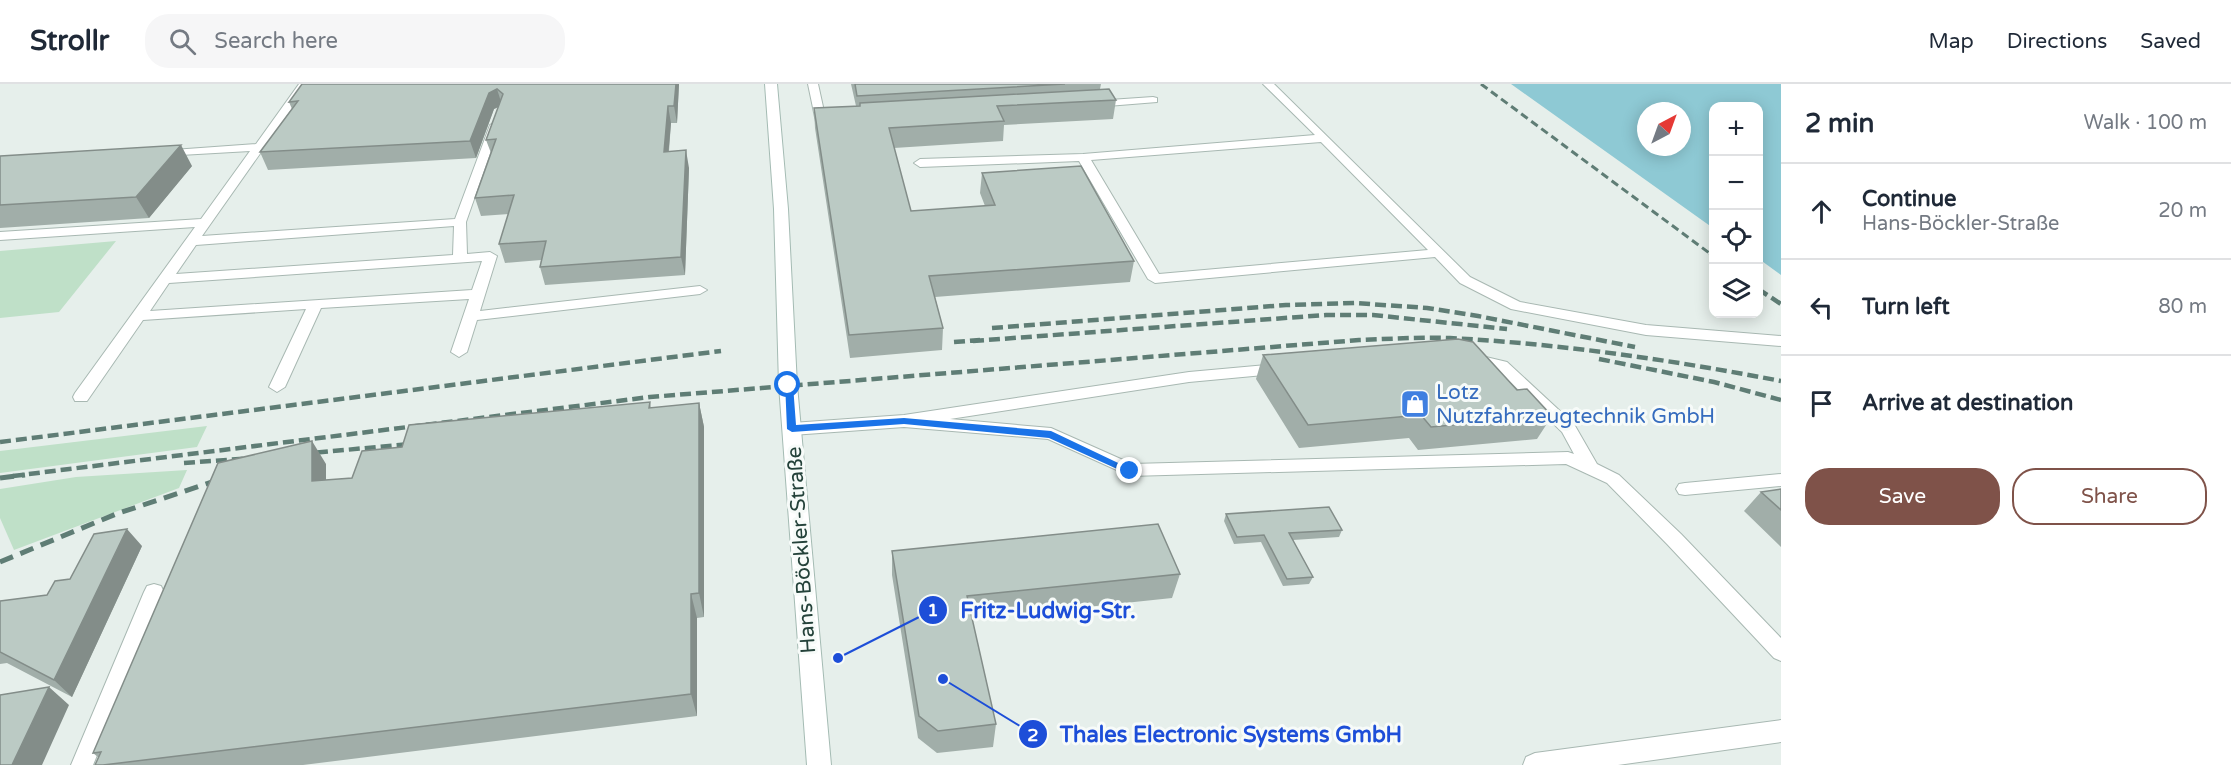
<!DOCTYPE html>
<html lang="en">
<head>
<meta charset="utf-8">
<style>
	body { margin:0; font-family:"Varela Round",sans-serif; background:#f6f6f7; color:#1f2937 }
	.controls { position:absolute; right:18px; top:18px; display:grid; overflow:hidden; border-radius:12px; box-shadow:0 3px 15px #0003 }
	.controls button { width:54px; height:54px; display:grid; place-items:center; padding:0; border:0; border-bottom:2px solid #e0e1e3; background:#fff; color:#1f2937; font:30px sans-serif }
	.compass { position:absolute; left:1637px; top:18px; width:54px; height:54px; border-radius:50%; background:#fff; box-shadow:0 3px 15px #0003; rotate:41deg }
	.stop { position:absolute; width:18px; height:18px; margin:-14px; border:4px solid #1a73e8; border-radius:50%; background:#fff }
	.stop.end { background:#1a73e8; border-color:#fff; box-shadow:0 2px 6px #0008 }
	.list { margin:0; padding:0; list-style:none }
	h2 { display:flex; justify-content:space-between; align-items:center; height:78px; margin:0; padding:0 24px; font-size:26px }
	h2 small { font-size:20px; font-weight:400; color:#747a83 }
	.list li { display:grid; grid-template-columns:39px 1fr auto; gap:18px; align-items:center; box-sizing:border-box; height:96px; padding:0 24px; border-top:2px solid #e0e1e3 }
	.list b { display:block; font-size:22px; white-space:nowrap }
	.list p { margin:0; font-size:20px; white-space:nowrap; color:#747a83 }
	.list em { font-size:20px; font-style:normal; color:#747a83 }
	.actions { display:flex; gap:12px; padding:18px 24px }
	.actions a { flex:1; padding:14px 0; border:2px solid #7f5249; border-radius:24px; text-align:center; font-size:21px; color:#7f5249 }
	.actions .main { background:#7f5249; color:#fff }
	.icon { flex:none; width:33px; height:33px; fill:none; stroke:currentColor; stroke-width:2; stroke-linecap:round; stroke-linejoin:round }
	.map { position:relative; flex:none; width:1781px; height:681px; overflow:hidden }
	header { display:flex; align-items:center; gap:36px; box-sizing:border-box; height:84px; padding:0 30px; background:#fff; border-bottom:2px solid #e0e1e3 }
	header strong { font-size:28px }
	nav { display:flex; gap:33px; margin-inline-start:auto; font-size:21px }
	.search { width:420px; height:54px; background:#f6f6f7; display:flex; align-items:center; gap:15px; box-sizing:border-box; padding:0 21px; border-radius:24px; color:#747a83; font-size:22px }
	main { display:flex }
	aside { flex:1; background:#fff }
	.map>svg:first-child { display:block }
	.green { fill:#bfe0c8 }
	.water { fill:#8ec9d4; fill-rule:evenodd }
	.lines { fill:none; stroke-linecap:round; stroke-linejoin:round }
	.service-casing { stroke:#a8b8b2; stroke-width:2 }
	.minor-casing { stroke:#a8b8b2; stroke-width:2 }
	.secondary-casing { stroke:#a4bbb3; stroke-width:2 }
	.service { fill:#fff; fill-rule:evenodd }
	.minor { fill:#fff; fill-rule:evenodd }
	.secondary { fill:#fff; fill-rule:evenodd }
	.rail-far2 { stroke:#5f7d75; stroke-width:3; stroke-dasharray:8 4.5; stroke-linecap:butt }
	.rail-far1 { stroke:#5f7d75; stroke-width:4.5; stroke-dasharray:11 5; stroke-linecap:butt }
	.rail { stroke:#5f7d75; stroke-width:5; stroke-dasharray:14 8; stroke-linecap:butt }
	.wall { fill:#a1aea9 }
	.shaded-wall { fill:#838d89 }
	.building { fill:#bbcac4; stroke:#838d89; stroke-width:1.5 }
	.route { fill:#1a73e8 }
	.labels { text-anchor:middle; stroke-width:6; stroke-linejoin:round; paint-order:stroke }
	.shop-label { font-size:21px; fill:#366cbe; stroke:#f7fbf9; text-anchor:start }
	.street-label { font-size:21px; fill:#24423a; stroke:#f7fbf9 }
	.leader { fill:none; stroke:#1d4ed8; stroke-width:2 }
	.callout-dot { fill:#1d4ed8; stroke:#f7fbf9; stroke-width:2 }
	.mark-label { font-size:18px; text-anchor:middle; font-weight:bold; fill:#fff }
	.callout-label { font-size:22px; text-anchor:middle; font-weight:bold; fill:#1d4ed8; stroke:#f7fbf9; stroke-width:6; stroke-linejoin:round; paint-order:stroke }
</style>
</head>
<body>
<header>
<strong>Strollr</strong>
<div class="search"><svg class="icon" aria-label="search" viewBox="0 0 24 24"><circle cx="10" cy="10" r="6"/><path d="M15 15l6 6"/></svg>Search here</div>
<nav><a>Map</a><a>Directions</a><a>Saved</a></nav>
</header>
<main>
<div class="map">
<svg width="1781" height="681" viewBox="0 0 1781 681">
	<rect width="100%" height="100%" fill="#e6efeb"/>
	<path class="green" d="M 116,157 L 59,228 L 0,234 L 0,167 Z
		M 207,342 L 197,363 L 0,389 L 0,367 Z
		M 187,386 L 179,404 L 14,466 L 0,434 L 0,405 L 76,393 Z"/>
	<path class="water" d="M 1511,0 L 1781,0 L 1781,191 L 1759,175 L 1758,22 L 1714,22 L 1713,144 ZM 1646,27 L 1682,27 L 1682,63 L 1646,63 Z"/>
	<g class="lines">
		<g class="service-casing">
			<path id="service" d="M 299,0 L 309,0 L 202,152 L 455,135 L 490,41 L 495,38 L 500,41 L 466,138 L 467,170 L 490,168 L 497,172 L 480,227 L 700,202 L 707,206 L 700,210 L 477,236 L 467,268 L 459,273 L 451,268 L 469,215 L 321,224 L 285,303 L 277,308 L 269,303 L 306,225 L 143,236 L 87,317 L 75,317 L 73,313 L 75,309 L 195,143 L 0,156 L 0,148 L 201,135 L 250,67 L 163,72 L 159,71 L 159,67 L 256,60 ZM 454,142 L 453,171 L 176,190 L 196,161 ZM 482,177 L 472,206 L 150,227 L 169,199 Z
				M 808,0 L 818,0 L 825,32 L 834,33 L 834,37 L 816,38 Z
				M 1263,0 L 1274,0 L 1470,193 L 1520,218 L 1646,241 L 1781,252 L 1781,262 L 1646,251 L 1511,225 L 1460,199 L 1435,173 L 1155,199 L 1148,195 L 1079,77 L 920,83 L 914,79 L 920,75 L 1083,70 L 1315,51 ZM 1321,58 L 1428,166 L 1159,190 L 1091,76 Z
				M 1153,13 L 1157,14 L 1157,18 L 1095,23 L 1090,20 L 1095,17 Z
				M 1469,269 L 1507,278 L 1574,340 L 1597,380 L 1619,391 L 1681,450 L 1781,554 L 1781,577 L 1774,574 L 1667,460 L 1607,399 L 1566,380 L 1130,392 L 1048,355 L 904,343 L 792,351 L 786,349 L 784,345 L 786,341 L 792,339 L 904,331 L 1189,288 L 1279,280 L 1284,281 L 1287,285 L 1284,289 L 1189,298 L 950,335 L 1051,344 L 1132,380 L 1568,368 L 1574,370 L 1562,348 L 1497,285 L 1464,277 L 1461,274 L 1464,271 Z
				M 1781,390 L 1781,402 L 1685,411 L 1679,410 L 1676,405 L 1679,400 L 1685,399 Z
				M 154,500 L 161,502 L 164,508 L 93,681 L 71,681 L 144,508 L 147,502 Z"/>
		</g>
		<g class="minor-casing">
			<path id="minor" d="M 1781,636 L 1781,658 L 1618,681 L 1523,681 L 1526,673 L 1535,669 Z"/>
		</g>
		<g class="secondary-casing">
			<path id="secondary" d="M 765,0 L 777,0 L 788,125 L 797,301 L 831,681 L 807,681 L 779,301 L 774,125 Z"/>
		</g>
		<use href="#service" class="service"/>
		<use href="#minor" class="minor"/>
		<use href="#secondary" class="secondary"/>
		<path class="rail-far2" d="M 1481,0 L 1712,171"/>
		<path class="rail-far1" d="M 1710,169 L 1714,172
			M 1758,205 L 1781,220
			M 992,244 L 1286,221 L 1355,219 L 1427,224 L 1478,232 L 1635,263
			M 973,257 L 1326,231 L 1373,231 L 1507,245
			M 954,258 L 980,256
			M 1599,275 L 1714,298 L 1781,316
			M 0,358 L 721,267
			M 301,370 L 421,359
			M 184,379 L 253,374
			M 13,392 L 650,313 L 1359,256 C 1389,255 1420,253 1450,254 C 1562,260 1672,276 1781,297"/>
		<path class="rail" d="M 0,394 L 25,391
			M 0,478 L 116,430 L 224,394"/>
	</g>
	<path class="wall" d="M 302,0 L 679,0 L 677,39 L 671,39 L 669,67 L 689,84 L 685,191 L 545,201 L 540,183 L 541,176 L 505,179 L 499,160 L 509,130 L 481,132 L 475,114 L 491,69 L 486,56 L 499,23 L 494,25 L 476,74 L 268,86 L 260,68 L 292,25 L 289,18 Z
		M 851,0 L 1101,0 L 1100,5 L 1116,16 L 1113,35 L 1004,41 L 1003,57 L 894,64 L 911,127 L 985,122 L 980,109 L 982,89 L 1134,177 L 1130,198 L 935,213 L 943,244 L 942,266 L 850,274 L 815,44 L 814,24 L 856,22 Z
		M 0,72 L 192,82 L 149,134 L 0,144 Z
		M 1263,271 L 1517,306 L 1552,332 L 1537,355 L 1418,366 L 1409,354 L 1299,364 L 1256,295 Z
		M 650,318 L 651,324 L 699,319 L 704,343 L 704,533 L 697,534 L 697,632 L 303,681 L 95,681 L 99,674 L 93,669 L 326,380 L 326,396 L 352,394 L 402,363 Z
		M 1781,405 L 1781,463 L 1744,427 L 1761,408 Z
		M 1226,430 L 1342,446 L 1339,453 L 1293,456 L 1313,493 L 1309,500 L 1283,502 L 1261,458 L 1234,460 L 1224,437 Z
		M 142,462 L 72,613 L 7,579 L 0,580 L 0,517 L 47,511 L 70,495 Z
		M 892,467 L 1180,490 L 1172,514 L 972,535 L 996,640 L 993,663 L 937,669 L 918,654 L 892,491 Z"/>
	<path class="shaded-wall" d="M 676,0 L 679,0 L 677,39 L 674,22 Z
		M 497,5 L 502,21 L 494,25 L 476,74 L 470,57 L 489,9 Z
		M 668,22 L 671,39 L 667,85 L 664,68 Z
		M 181,61 L 192,82 L 149,134 L 136,113 Z
		M 686,66 L 689,84 L 685,191 L 681,173 Z
		M 699,319 L 704,343 L 704,533 L 699,509 Z
		M 312,357 L 326,380 L 326,421 L 312,397 Z
		M 127,445 L 142,462 L 72,613 L 54,596 Z
		M 691,510 L 697,534 L 697,632 L 691,610 Z
		M 49,603 L 69,621 L 42,681 L 12,681 Z"/>
	<path class="building" d="M 302,0 L 676,0 L 674,22 L 668,22 L 664,68 L 686,66 L 681,173 L 540,183 L 546,157 L 499,160 L 514,111 L 475,114 L 496,55 L 486,56 L 503,10 L 497,5 L 489,9 L 470,57 L 260,68 L 298,17 L 289,18 Z
		M 855,0 L 1065,0 L 857,12 Z
		M 1109,5 L 1116,16 L 997,22 L 1004,37 L 889,44 L 911,127 L 995,121 L 982,89 L 1081,82 L 1134,177 L 929,192 L 943,244 L 849,251 L 814,24 L 860,22 L 860,19 Z
		M 181,61 L 136,113 L 0,121 L 0,72 Z
		M 1458,255 L 1473,258 L 1517,306 L 1527,305 L 1552,332 L 1431,343 L 1421,331 L 1308,341 L 1263,271 Z
		M 650,318 L 649,324 L 699,319 L 699,509 L 691,510 L 691,610 L 103,681 L 95,681 L 101,668 L 93,669 L 218,379 L 312,357 L 312,397 L 352,394 L 362,367 L 402,363 L 409,341 Z
		M 1781,405 L 1781,426 L 1761,408 Z
		M 1329,423 L 1342,446 L 1289,449 L 1313,493 L 1287,495 L 1264,451 L 1237,453 L 1226,430 Z
		M 1158,440 L 1180,490 L 967,512 L 996,640 L 938,647 L 919,632 L 892,467 Z
		M 127,445 L 54,596 L 0,568 L 0,517 L 47,511 L 55,497 L 70,495 L 94,450 Z
		M 49,603 L 12,681 L 0,681 L 0,611 Z"/>
	<path class="route" d="M 785,298 L 793,301 L 796,341 L 904,334 L 1051,347 L 1135,387 L 1130,390 L 1126,389 L 1049,354 L 904,340 L 792,348 L 787,345 Z"/>
	<defs>
		<g id="shop-square" transform="scale(1.5)"><rect x="-9" y="-9" width="18" height="18" rx="4" fill="#3f7fe0" stroke="#f7fbf9"/><path d="M-5-2.5h2.3a2.7 3.5 0 0 1 5.4 0H5L5.5 6h-11ZM-1.5-2.5h3a1.5 2.3 0 0 0-3 0Z" fill="#fff"/></g>
	</defs>
	<g fill-rule="evenodd">
		<use href="#shop-square" x="1415" y="320"/>
	</g>
	<g class="labels">
		<g class="shop-label">
			<text x="1436" y="315">Lotz<tspan x="1436" dy="24">Nutzfahrzeugtechnik GmbH</tspan></text>
		</g>
		<g class="street-label">
			<text transform="translate(801 466) rotate(-94)" y="7">Hans-Böckler-Straße</text>
		</g>
	</g>
	<path class="leader" d="M838 574L933 526M943 595L1033 650"/>
	<g class="callout-dot">
		<circle cx="838" cy="574" r="6"/>
		<circle cx="943" cy="595" r="6"/>
		<circle cx="933" cy="526" r="15"/>
		<circle cx="1033" cy="650" r="15"/>
	</g>
	<g class="mark-label">
		<text x="933" y="532">1</text>
		<text x="1033" y="657">2</text>
	</g>
	<g class="callout-label">
		<text x="1048" y="534">Fritz-Ludwig-Str.</text>
		<text x="1231" y="658">Thales Electronic Systems GmbH</text>
	</g>
</svg>
<div class="controls">
<button>+</button>
<button>−</button>
<button><svg class="icon" aria-label="locate" viewBox="0 0 24 24"><circle cx="12" cy="12" r="6"/><path d="M12 2v4M12 18v4M2 12h4M18 12h4"/></svg></button>
<button><svg class="icon" aria-label="layers" viewBox="0 0 24 24"><path d="M12 4l9 5-9 5-9-5zM3 14l9 5 9-5"/></svg></button>
</div>
<svg class="compass" viewBox="-18 -18 36 36"><path d="M0-13l5 13h-10z" fill="#e53935"/><path d="M0 13l5-13h-10z" fill="#747a83"/></svg>
<div class="stop" style="left:788px;top:301px"></div>
<div class="stop end" style="left:1130px;top:387px"></div>
</div>
<aside>
<h2>2 min<small>Walk · 100 m</small></h2>
<ul class="list">
<li><svg class="icon" aria-label="ahead" viewBox="0 0 24 24"><path d="M12 20V5M6 11l6-6 6 6"/></svg><div><b>Continue</b><p>Hans-Böckler-Straße</p></div><em>20 m</em></li>
<li><svg class="icon" aria-label="left" viewBox="0 0 24 24"><path d="M17 20v-9H6M10 6l-5 5 5 5"/></svg><div><b>Turn left</b></div><em>80 m</em></li>
<li><svg class="icon" aria-label="arrive" viewBox="0 0 24 24"><path d="M6 21V4h12l-3 4 3 4H6"/></svg><div><b>Arrive at destination</b></div></li>
</ul>
<div class="actions"><a class="main">Save</a><a>Share</a></div>
</aside>
</main>
</body>
</html>
